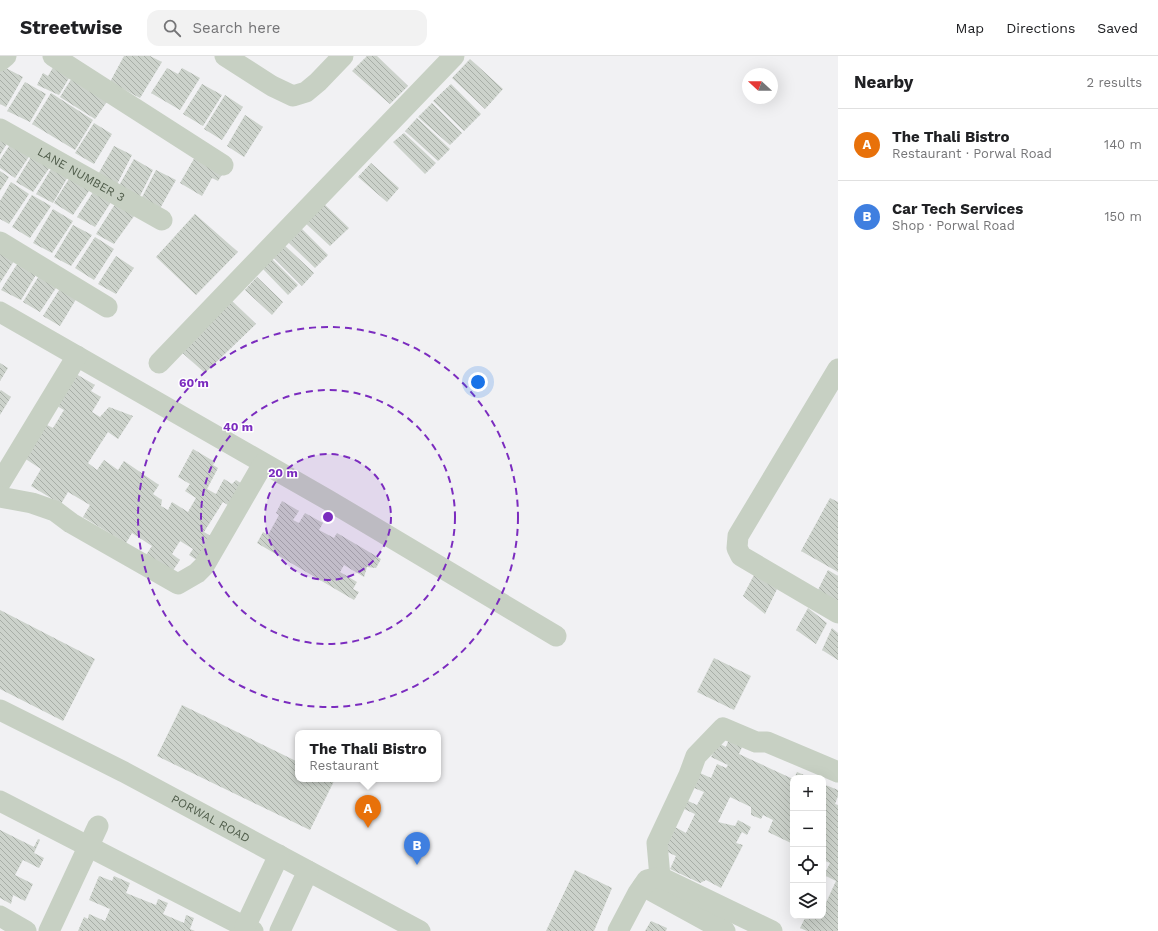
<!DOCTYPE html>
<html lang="en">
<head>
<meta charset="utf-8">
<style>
	body { margin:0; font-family:"Work Sans",sans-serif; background:#f2f2f2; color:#202124 }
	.controls { position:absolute; right:12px; bottom:12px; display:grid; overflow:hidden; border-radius:8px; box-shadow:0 4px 16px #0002 }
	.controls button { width:36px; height:36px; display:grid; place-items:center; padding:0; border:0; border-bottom:1px solid #e0e0e0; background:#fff; color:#202124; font:20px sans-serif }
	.compass { position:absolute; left:742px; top:12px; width:36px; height:36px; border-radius:50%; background:#fff; box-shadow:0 4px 16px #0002; rotate:291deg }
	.you { position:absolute; left:478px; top:326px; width:14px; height:14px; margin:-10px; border:3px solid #fff; border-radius:50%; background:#1a73e8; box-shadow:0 0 0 6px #1a73e833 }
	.badge { display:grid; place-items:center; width:26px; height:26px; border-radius:50%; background:#b45309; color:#fff; font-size:13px; font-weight:700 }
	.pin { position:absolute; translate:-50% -33px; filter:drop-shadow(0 1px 2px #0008) }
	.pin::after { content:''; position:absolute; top:21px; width:14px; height:12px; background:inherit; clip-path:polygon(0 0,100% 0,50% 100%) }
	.popup { position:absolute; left:295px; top:674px; width:146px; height:52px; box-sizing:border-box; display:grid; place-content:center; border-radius:8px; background:#fff; filter:drop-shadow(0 1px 3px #0005); font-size:13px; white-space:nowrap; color:#757577 }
	.popup b { font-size:15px; color:#202124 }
	.popup::after { content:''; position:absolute; left:50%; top:100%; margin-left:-8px; border:8px solid transparent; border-top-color:#fff }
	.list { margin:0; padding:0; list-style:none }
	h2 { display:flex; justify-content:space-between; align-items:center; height:52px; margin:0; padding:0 16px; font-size:17px }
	h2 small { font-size:13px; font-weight:400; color:#757577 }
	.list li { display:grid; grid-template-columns:26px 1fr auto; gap:12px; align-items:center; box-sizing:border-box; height:72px; padding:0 16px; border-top:1px solid #e0e0e0 }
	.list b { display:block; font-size:15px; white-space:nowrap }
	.list p { margin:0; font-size:13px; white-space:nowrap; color:#757577 }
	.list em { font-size:13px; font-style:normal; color:#757577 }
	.icon { flex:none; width:22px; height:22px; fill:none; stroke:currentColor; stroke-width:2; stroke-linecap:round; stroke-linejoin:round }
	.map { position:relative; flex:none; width:838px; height:875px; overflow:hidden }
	header { display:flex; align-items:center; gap:24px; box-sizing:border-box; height:56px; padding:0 20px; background:#fff; border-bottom:1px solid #e0e0e0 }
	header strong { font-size:19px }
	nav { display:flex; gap:22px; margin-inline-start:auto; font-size:14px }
	.search { width:280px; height:36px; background:#f2f2f2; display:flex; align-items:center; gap:10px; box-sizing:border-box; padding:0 14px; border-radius:12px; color:#757577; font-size:15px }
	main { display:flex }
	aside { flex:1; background:#fff }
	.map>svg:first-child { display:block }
	.building { fill:url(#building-back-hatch) }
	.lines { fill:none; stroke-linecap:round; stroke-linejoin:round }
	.minor { stroke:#c7d0c3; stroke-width:21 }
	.ring { fill:none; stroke:#7b2cbf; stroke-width:2; stroke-dasharray:7 5 }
	.labels { text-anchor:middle; stroke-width:3; stroke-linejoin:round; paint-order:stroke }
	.street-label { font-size:12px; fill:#4f5c4a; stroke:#fff }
	.centre { fill:#7b2cbf; stroke:#fff; stroke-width:2 }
	.ring-label { font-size:12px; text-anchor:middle; font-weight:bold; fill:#7b2cbf; stroke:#fff; stroke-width:3; stroke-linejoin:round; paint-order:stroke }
</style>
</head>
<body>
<header>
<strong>Streetwise</strong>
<div class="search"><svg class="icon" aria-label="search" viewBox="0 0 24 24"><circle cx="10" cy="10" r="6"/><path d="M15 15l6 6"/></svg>Search here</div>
<nav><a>Map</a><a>Directions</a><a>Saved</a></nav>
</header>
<main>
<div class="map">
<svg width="838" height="875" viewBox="0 0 838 875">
	<defs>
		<pattern id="building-back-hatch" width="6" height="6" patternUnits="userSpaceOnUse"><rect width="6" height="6" fill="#ccd2cb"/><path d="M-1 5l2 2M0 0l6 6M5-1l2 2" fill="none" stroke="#a8aea7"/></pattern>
	</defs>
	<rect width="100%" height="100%" fill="#f1f1f3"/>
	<path class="building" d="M 124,0 L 150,0 L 162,6 L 140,42 L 110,26 Z
		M 367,0 L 377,0 L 408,30 L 390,48 L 352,15 Z
		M 470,3 L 503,33 L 485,53 L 452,22 Z
		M 55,8 L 72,17 L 59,39 L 37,29 L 43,17 L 48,20 Z
		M 0,9 L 23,21 L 6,51 L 0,48 Z
		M 167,12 L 178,18 L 182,12 L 200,22 L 180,54 L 151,37 Z
		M 75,17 L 111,40 L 95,63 L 60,41 Z
		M 25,26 L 46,38 L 30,66 L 7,55 Z
		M 202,28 L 222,39 L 203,70 L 183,58 Z
		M 451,28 L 481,58 L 464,75 L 433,45 Z
		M 51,37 L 93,64 L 75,94 L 32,68 Z
		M 225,39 L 243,51 L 222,84 L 204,73 Z
		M 432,47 L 462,77 L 450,89 L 418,61 Z
		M 245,59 L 263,71 L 244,101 L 227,90 Z
		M 417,62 L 450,93 L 438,105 L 405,75 Z
		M 94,67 L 112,78 L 94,108 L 75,97 Z
		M 404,77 L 436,107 L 425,118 L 393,86 Z
		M 0,79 L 9,84 L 0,99 Z
		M 13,84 L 32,96 L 15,122 L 0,112 L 0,104 Z
		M 114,90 L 132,99 L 115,132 L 96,122 Z
		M 34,96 L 52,108 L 33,136 L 16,126 Z
		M 195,101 L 223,117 L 218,125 L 212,122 L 202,140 L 180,127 Z
		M 134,103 L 153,114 L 137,146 L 116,135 Z
		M 371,107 L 399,132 L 387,146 L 358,121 Z
		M 54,108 L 70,117 L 53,147 L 36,138 Z
		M 156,114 L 176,124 L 158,156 L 139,147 Z
		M 0,115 L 9,121 L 0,135 Z
		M 72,118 L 93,129 L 73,159 L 54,147 Z
		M 11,126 L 29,138 L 9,168 L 0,163 L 0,145 Z
		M 95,133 L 113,143 L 95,171 L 77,161 Z
		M 32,139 L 51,150 L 30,182 L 12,171 Z
		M 320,144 L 349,172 L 330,190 L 301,163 Z
		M 117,145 L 137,156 L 114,188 L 96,178 Z
		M 53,153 L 73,165 L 52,197 L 33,187 Z
		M 195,158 L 238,196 L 196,239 L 156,201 Z
		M 73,169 L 92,179 L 71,210 L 54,201 Z
		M 298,169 L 328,199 L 315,212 L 285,183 Z
		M 95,181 L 114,193 L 94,224 L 75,212 Z
		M 283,188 L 314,217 L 302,230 L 272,200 Z
		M 0,193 L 16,202 L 0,227 Z
		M 116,200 L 134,212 L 116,238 L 98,228 Z
		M 271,202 L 298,229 L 288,239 L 261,211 Z
		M 19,205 L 37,217 L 21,244 L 1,234 Z
		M 40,218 L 58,229 L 40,256 L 23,246 Z
		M 257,221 L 283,246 L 272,259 L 245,234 Z
		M 61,231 L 78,240 L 60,270 L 43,260 Z
		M 230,243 L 256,268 L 205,317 L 178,293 Z
		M 0,307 L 8,312 L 0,325 Z
		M 76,318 L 95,329 L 91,335 L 101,341 L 92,356 L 100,361 L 109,351 L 133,360 L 118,383 L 108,376 L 88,407 L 97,414 L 104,404 L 118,414 L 124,405 L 159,429 L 153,438 L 162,444 L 161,450 L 168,454 L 172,446 L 188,456 L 196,442 L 185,435 L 190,428 L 178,421 L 193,393 L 215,406 L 213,409 L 218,412 L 207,433 L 216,438 L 224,423 L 232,428 L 236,424 L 247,431 L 233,452 L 223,446 L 204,476 L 214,482 L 200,506 L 189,499 L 193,493 L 180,485 L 172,498 L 180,504 L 172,516 L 146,499 L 152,490 L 132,477 L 126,487 L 83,461 L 90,449 L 68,436 L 61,448 L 31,430 L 41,413 L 24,402 L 45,368 L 53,372 L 64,354 L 57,350 Z
		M 1,334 L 11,341 L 0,359 L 0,335 Z
		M 830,442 L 838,446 L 838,516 L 801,495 Z
		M 282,445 L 299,455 L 293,464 L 299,467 L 305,457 L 323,467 L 319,474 L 334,482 L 337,477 L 381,503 L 376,512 L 367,511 L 364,521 L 344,509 L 340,516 L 357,526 L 353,533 L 359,536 L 354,544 L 257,487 L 263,476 L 268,479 L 279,459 L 276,457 Z
		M 828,514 L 838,520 L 838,553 L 815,540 Z
		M 754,519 L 777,533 L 765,558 L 743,540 Z
		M 808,552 L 827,567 L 816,588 L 796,574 Z
		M 0,554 L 95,603 L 63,665 L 0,633 Z
		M 832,572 L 838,577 L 838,604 L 822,594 Z
		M 714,602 L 751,620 L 734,654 L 697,636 Z
		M 182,649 L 298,706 L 298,723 L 335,723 L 310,774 L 157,700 Z
		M 729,683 L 743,689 L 739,698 L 793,723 L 793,788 L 768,776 L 773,764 L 763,759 L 761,763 L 751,759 L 751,751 L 730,741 L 718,766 L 735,770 L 738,764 L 751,771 L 747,779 L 742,776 L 736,787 L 743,789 L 721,832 L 706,824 L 700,827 L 670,813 L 676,800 L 663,794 L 675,771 L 686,777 L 695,758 L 684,753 L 688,745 L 697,749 L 704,736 L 694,732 L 700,717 L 711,722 L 717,708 L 726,712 L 728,709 L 711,701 L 718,687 L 726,691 Z
		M 797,716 L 811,722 L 794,722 Z
		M 823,728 L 838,734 L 838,740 L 835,748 L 838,749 L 838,875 L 807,875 L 800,872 L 806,860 L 823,860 L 823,850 L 824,851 L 836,825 L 824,819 L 830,807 L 823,804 L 823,795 L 826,789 L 823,788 Z
		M 0,774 L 34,791 L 38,783 L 40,784 L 34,797 L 44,802 L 39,812 L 23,804 L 15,819 L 33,828 L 25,845 L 13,839 L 11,848 L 0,842 Z
		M 575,814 L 612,832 L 594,875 L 546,875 Z
		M 99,820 L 112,825 L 114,820 L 130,827 L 126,837 L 156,849 L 158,843 L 168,847 L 163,858 L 184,867 L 186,859 L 194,862 L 190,873 L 195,875 L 78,875 L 84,861 L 88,863 L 89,858 L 105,865 L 110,853 L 89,844 Z
		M 651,865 L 667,872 L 666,875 L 645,875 Z"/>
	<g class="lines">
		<g class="minor">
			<path d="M 53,0 L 223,109"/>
			<path d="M 225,0 L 272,30 L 293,40 L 306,36 L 318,26 L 343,0"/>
			<path d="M 0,5 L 6,0"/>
			<path id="s1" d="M 0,73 L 162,164"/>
			<path d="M 0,186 L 107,251"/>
			<path d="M 0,256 L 328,444 L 556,580"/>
			<path d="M 159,307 L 454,0"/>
			<path d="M 838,313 L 738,480 L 737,492 L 741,500 L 838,557"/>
			<path d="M 0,427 L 77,300"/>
			<path d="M 0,441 L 32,447 L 55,455 L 71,467 L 178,528 L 197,517 L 204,510 L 263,408"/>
			<path id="s2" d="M 0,654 L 124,716 L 420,875"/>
			<path d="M 0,745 L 253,875"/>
			<path d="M 660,821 L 657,787 L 689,719 L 696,700 L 723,672 L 756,686 L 767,686 L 838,716"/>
			<path d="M 643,830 L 725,875"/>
			<path d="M 0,860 L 26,875"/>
			<path d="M 245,871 L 279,799"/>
			<path d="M 49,875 L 98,770"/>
			<path d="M 280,875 L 308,815"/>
			<path d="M 618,875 L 638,837 L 647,824 L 660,821 L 772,875"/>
		</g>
	</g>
	<circle cx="328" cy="461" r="63" fill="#7b2cbf" fill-opacity=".12"/>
	<g class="ring">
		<circle cx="328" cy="461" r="63"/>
		<circle cx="328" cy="461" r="127"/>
		<circle cx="328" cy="461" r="190"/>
	</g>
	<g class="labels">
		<g class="street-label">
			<text dy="4" stroke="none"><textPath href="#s1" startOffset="93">LANE NUMBER 3</textPath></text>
			<text dy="4" stroke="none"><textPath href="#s2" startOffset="237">PORWAL ROAD</textPath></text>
		</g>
	</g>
	<circle cx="328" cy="461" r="6" class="centre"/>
	<g class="ring-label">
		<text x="194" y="331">60 m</text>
		<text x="238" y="375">40 m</text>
		<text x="283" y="421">20 m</text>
	</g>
</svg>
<div class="controls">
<button>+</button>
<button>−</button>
<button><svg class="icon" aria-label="locate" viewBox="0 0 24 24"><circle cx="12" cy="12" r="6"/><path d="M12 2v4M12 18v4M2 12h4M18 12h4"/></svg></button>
<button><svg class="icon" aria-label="layers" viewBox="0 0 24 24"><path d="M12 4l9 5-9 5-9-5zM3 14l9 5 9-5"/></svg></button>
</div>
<svg class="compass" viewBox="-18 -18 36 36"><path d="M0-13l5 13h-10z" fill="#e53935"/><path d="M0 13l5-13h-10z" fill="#757577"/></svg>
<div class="you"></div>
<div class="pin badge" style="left:368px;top:772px;background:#e8710a">A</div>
<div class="popup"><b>The Thali Bistro</b>Restaurant</div>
<div class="pin badge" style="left:417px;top:809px;background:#3f7fe0">B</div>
</div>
<aside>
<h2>Nearby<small>2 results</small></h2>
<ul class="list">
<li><span class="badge" style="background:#e8710a">A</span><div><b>The Thali Bistro</b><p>Restaurant · Porwal Road</p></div><em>140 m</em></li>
<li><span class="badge" style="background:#3f7fe0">B</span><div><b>Car Tech Services</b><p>Shop · Porwal Road</p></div><em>150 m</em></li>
</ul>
</aside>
</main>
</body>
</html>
